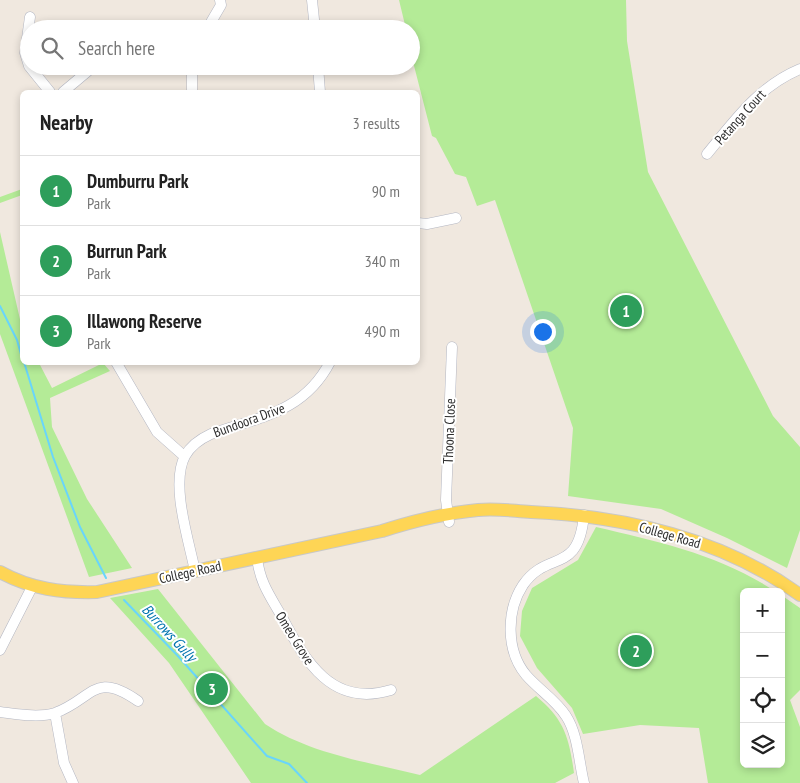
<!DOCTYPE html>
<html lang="en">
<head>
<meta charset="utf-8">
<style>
	body { margin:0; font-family:"PT Sans Narrow",sans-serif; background:#f6f6f6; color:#222 }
	.controls { position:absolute; right:15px; bottom:15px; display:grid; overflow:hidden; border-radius:8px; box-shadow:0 2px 8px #0003 }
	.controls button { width:45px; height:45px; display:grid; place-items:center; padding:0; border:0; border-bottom:1px solid #e0e0e0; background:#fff; color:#222; font:25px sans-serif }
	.you { position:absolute; left:542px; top:331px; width:18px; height:18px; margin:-12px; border:4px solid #fff; border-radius:50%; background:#1a73e8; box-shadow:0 0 0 8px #1a73e833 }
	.badge { display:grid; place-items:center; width:32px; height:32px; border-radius:50%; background:#3d63ff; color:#fff; font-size:16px; font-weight:700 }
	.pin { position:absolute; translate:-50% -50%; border:2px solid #fff; box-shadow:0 1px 5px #0006 }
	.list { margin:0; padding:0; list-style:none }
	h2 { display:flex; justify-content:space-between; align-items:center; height:65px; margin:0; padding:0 20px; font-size:21px }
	h2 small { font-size:16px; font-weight:400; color:#767676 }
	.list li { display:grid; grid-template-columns:32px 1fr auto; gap:15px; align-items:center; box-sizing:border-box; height:70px; padding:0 20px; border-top:1px solid #e0e0e0 }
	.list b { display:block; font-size:19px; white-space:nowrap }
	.list p { margin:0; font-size:16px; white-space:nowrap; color:#767676 }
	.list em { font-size:16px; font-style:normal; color:#767676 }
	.icon { flex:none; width:28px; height:28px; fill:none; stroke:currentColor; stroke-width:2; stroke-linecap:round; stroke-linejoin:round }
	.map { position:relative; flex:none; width:800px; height:783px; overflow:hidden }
	.search { position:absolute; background:#fff; box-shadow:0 2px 8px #0003; left:20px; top:20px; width:400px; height:55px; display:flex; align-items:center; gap:12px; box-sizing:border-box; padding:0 18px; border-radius:28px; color:#767676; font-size:19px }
	.panel { position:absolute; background:#fff; box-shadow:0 2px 8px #0003; left:20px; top:90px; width:400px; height:275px; border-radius:8px }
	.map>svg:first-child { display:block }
	.green { fill:#b4eb97 }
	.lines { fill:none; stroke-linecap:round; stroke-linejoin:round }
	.stream { stroke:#69d5fb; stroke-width:2 }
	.minor-casing { stroke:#b3b6c2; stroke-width:11 }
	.major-casing { stroke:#c8c8c8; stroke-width:14 }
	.minor { stroke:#fff; stroke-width:10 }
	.major { stroke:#fed555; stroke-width:12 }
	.labels { text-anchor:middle; stroke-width:4; stroke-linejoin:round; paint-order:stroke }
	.street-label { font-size:14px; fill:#2d2d2d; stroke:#fff }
	.water-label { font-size:15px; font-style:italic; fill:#0074af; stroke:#fff }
</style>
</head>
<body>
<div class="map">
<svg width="800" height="783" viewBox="0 0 800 783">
	<rect width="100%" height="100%" fill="#f0e8df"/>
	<path class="green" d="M 399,0 L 626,0 L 627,41 L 648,172 L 773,416 L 800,447 L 800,530 L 787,568 L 727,538 L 661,509 L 568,496 L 573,428 L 495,200 L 477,206 L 466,177 L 455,174 L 436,138 L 432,136 L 411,54 L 411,29 L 406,29 Z
		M 22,189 L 22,195 L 0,203 L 0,197 Z
		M 0,232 L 22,328 L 22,362 L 39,363 L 52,388 L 103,363 L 110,371 L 50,398 L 52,427 L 87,499 L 132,568 L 89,577 L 0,334 Z
		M 596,527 C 660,542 721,555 776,592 L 744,592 L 744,764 L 781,764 L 781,595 L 800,608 L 800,690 L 790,700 L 800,727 L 800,783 L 708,783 L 699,728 L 640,725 L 583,734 L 572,708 L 537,668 L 520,636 L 522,611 L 532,588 L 578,560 Z
		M 158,589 L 265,724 C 310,754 368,762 420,775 L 536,696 C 564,719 569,737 574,773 L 555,783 L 251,783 L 169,663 L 110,598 Z"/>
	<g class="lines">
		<path class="stream" d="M 0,306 L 17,340 L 22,358
			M 24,362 L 53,457 L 80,527 L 106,578
			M 124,600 L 177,655 L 267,756 L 289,764 L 307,783"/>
		<g class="minor-casing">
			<path id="minor" d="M 312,0 L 315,29
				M 207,29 L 221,5 L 220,0
				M 29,66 L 25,53 L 30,17
				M 29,66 L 50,92
				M 192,66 L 192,92
				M 318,66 L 320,92
				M 63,92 L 94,66
				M 707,154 C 735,120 759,86 800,69
				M 418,223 L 427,224 L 456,218
				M 116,362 L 157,432 L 184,456
				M 584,515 C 578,576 548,549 523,585 C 506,611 506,651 526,675 C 539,690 556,700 566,716 C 578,734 579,763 584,783
				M 449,522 L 446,500 L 452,347
				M 257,558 C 260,583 270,596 282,617 C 305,661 332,708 391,690
				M 195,571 C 189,541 170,484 185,456 C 191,445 200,439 211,434 C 260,417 304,412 330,362
				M 0,650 L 33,585
				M 0,712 C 17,714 38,718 55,713 C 93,699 94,670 138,701
				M 55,713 L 64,763 L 73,783"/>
		</g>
		<g class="major-casing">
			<path id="major" d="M 0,572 C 31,589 62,593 97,592 L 382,531 C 413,521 445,513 478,510 C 496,508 513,511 531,512 C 625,516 723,539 800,595"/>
		</g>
		<use href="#minor" class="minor"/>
		<use href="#major" class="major"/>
	</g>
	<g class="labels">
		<g class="street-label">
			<text transform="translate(740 117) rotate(-48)" y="5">Petanga Court</text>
			<text transform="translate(249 420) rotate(-20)" y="5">Bundoora Drive</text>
			<text transform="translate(449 431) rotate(-88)" y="5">Thoona Close</text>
			<text transform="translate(670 535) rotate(16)" y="5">College Road</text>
			<text transform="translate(190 572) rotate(-12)" y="5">College Road</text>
			<text transform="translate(295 638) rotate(58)" y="5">Omeo Grove</text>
		</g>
		<g class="water-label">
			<text transform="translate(169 633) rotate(47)" y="5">Burrows Gully</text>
		</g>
	</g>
</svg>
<div class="controls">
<button>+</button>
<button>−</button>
<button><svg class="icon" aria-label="locate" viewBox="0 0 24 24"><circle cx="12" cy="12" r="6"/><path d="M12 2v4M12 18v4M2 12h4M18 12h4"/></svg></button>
<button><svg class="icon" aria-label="layers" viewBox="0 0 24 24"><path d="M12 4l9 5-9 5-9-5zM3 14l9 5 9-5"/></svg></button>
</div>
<div class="you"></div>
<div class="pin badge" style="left:626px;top:311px;background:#2e9e5b">1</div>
<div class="pin badge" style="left:636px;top:651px;background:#2e9e5b">2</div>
<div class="pin badge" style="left:212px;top:689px;background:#2e9e5b">3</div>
<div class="search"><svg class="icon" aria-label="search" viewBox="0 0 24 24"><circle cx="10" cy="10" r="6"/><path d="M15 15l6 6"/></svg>Search here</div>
<section class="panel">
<h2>Nearby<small>3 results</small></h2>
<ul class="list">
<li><span class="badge" style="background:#2e9e5b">1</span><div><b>Dumburru Park</b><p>Park</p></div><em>90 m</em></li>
<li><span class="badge" style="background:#2e9e5b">2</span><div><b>Burrun Park</b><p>Park</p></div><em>340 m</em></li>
<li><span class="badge" style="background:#2e9e5b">3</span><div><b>Illawong Reserve</b><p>Park</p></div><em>490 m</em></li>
</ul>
</section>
</div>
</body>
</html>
